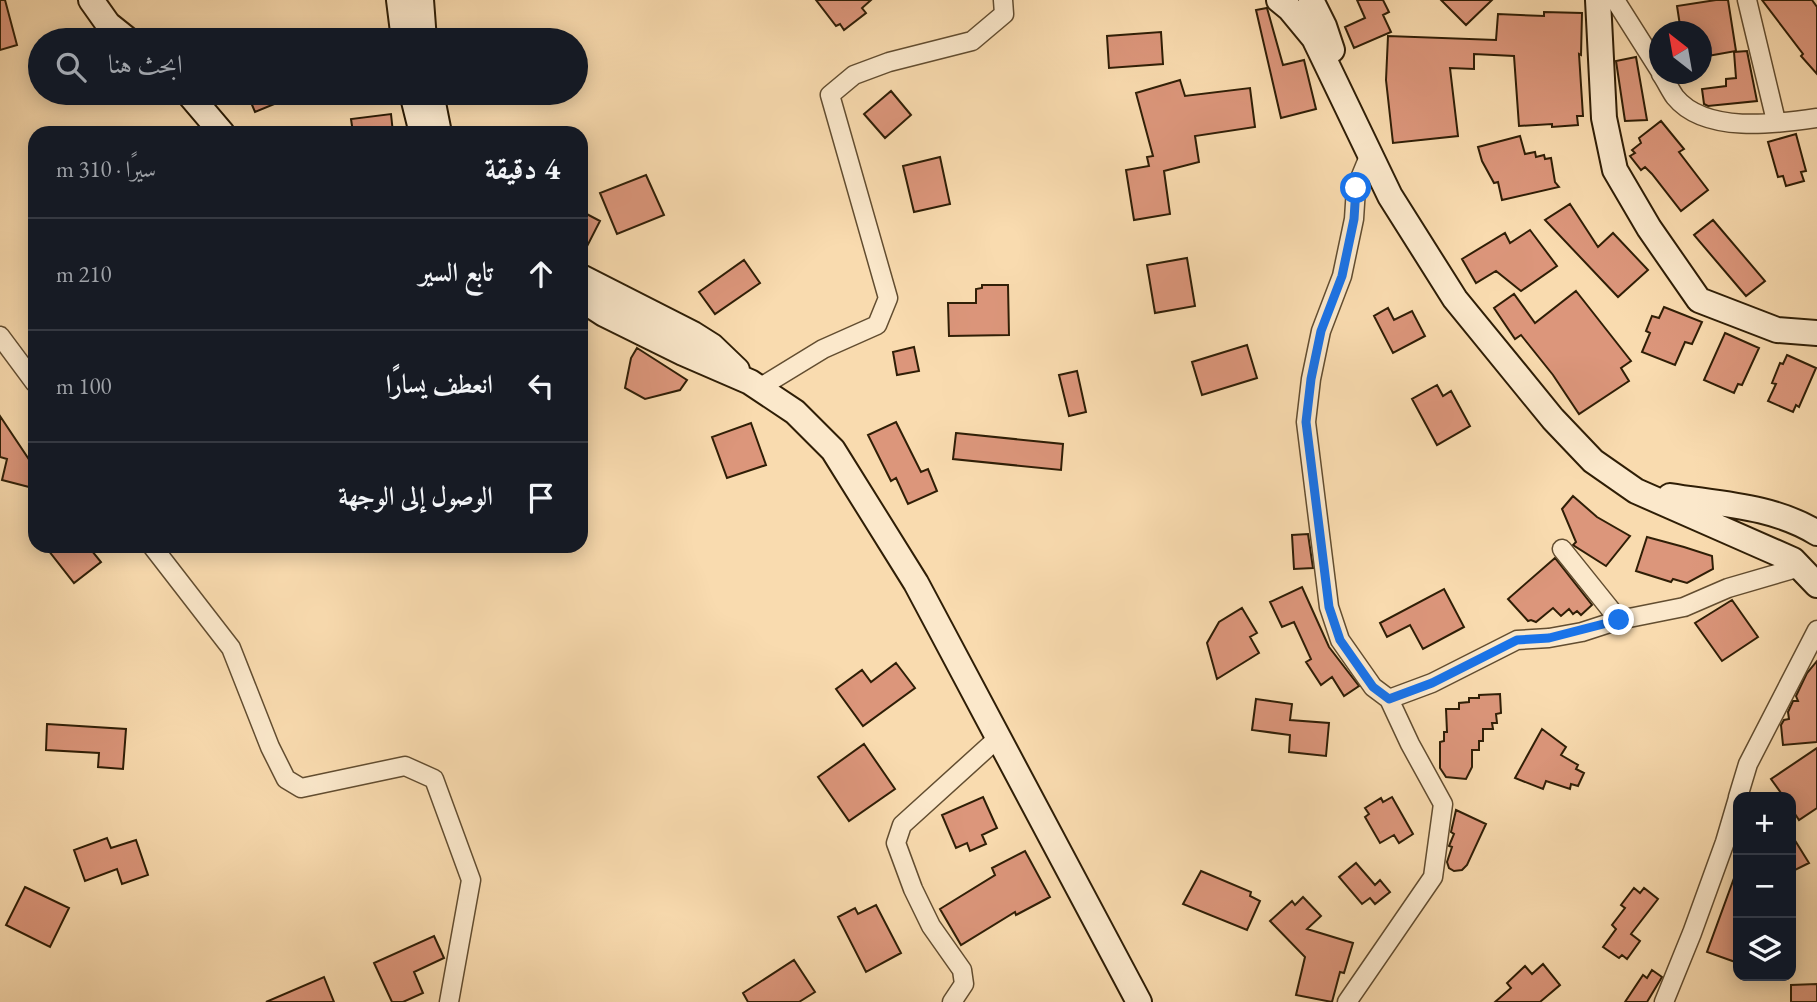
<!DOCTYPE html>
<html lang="ar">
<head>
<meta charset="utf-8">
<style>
	body { margin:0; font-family:"EB Garamond",Amiri,serif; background:#242831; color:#f1f3f6; direction:rtl }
	.controls { position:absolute; right:21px; bottom:21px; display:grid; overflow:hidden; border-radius:14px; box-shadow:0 4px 18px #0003 }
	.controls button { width:63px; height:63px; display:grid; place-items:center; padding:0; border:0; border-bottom:2px solid #363941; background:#171b24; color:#f1f3f6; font:35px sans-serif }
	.compass { position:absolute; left:1649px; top:21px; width:63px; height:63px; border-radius:50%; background:#171b24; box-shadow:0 4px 18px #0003; rotate:329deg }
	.stop { position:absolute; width:21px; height:21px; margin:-16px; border:5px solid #1a73e8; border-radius:50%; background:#fff }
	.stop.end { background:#1a73e8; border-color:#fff; box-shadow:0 2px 7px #0008 }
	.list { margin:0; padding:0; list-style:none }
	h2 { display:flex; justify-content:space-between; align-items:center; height:91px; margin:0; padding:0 28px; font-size:30px }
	h2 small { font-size:23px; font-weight:400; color:#9ea1a6 }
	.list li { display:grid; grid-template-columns:46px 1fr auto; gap:21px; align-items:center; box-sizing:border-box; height:112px; padding:0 28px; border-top:2px solid #363941 }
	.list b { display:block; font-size:26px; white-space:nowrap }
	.list em { font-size:23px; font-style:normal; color:#9ea1a6 }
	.icon { flex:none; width:38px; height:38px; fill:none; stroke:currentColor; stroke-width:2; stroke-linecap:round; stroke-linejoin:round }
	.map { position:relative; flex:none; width:1817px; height:1002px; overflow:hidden; direction:ltr }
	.search { position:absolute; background:#171b24; box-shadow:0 4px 18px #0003; left:28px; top:28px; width:560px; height:77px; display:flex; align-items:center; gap:18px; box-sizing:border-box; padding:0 24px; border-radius:38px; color:#9ea1a6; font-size:26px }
	.panel { position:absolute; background:#171b24; box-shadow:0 4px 18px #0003; left:28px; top:126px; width:560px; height:427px; border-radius:21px; direction:rtl }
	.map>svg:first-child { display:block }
	.building { fill:#dc967b; stroke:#2f1e06; stroke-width:2 }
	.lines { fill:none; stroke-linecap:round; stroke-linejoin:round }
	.street-casing { stroke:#624d30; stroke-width:21 }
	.secondary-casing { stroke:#2f1e06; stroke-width:28 }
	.street { stroke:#fbe8cb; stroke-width:18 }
	.secondary { stroke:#fbe8cb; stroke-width:24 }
	.route { stroke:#1a73e8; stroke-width:9 }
</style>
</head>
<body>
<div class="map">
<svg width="1817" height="1002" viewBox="0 0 1817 1002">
	<rect width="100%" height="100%" fill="#f9dbaf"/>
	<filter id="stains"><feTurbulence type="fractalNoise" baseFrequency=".00286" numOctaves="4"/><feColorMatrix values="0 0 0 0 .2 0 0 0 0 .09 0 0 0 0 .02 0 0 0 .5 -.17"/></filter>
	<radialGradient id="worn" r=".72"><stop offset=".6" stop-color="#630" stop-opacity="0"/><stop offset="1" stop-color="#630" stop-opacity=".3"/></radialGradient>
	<path class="building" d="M 0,0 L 5,0 L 17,45 L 0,50 Z
		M 816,0 L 871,0 L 862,8 L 866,13 L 844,30 L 840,24 L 836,26 Z
		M 1357,0 L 1383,0 L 1389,12 L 1383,15 L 1391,32 L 1354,48 L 1345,27 L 1365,18 Z
		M 1441,0 L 1492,0 L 1466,25 Z
		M 1716,0 L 1728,0 L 1736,51 L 1702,57 L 1702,32 L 1681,32 L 1677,6 Z
		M 1762,0 L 1812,0 L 1817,7 L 1817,74 L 1801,56 L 1803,54 Z
		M 1267,8 L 1283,65 L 1304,60 L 1316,109 L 1281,118 L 1256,10 Z
		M 1544,12 L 1582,13 L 1581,55 L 1579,54 L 1583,116 L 1577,116 L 1578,125 L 1552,127 L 1552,124 L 1519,126 L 1514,56 L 1474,54 L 1474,69 L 1450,68 L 1458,136 L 1393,143 L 1386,80 L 1388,36 L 1496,40 L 1498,14 L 1544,16 Z
		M 1161,32 L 1163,64 L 1109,68 L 1107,36 Z
		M 1747,51 L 1757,101 L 1708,106 L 1704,104 L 1702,89 L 1726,86 L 1726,79 L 1736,78 L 1734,52 Z
		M 1636,57 L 1647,120 L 1625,121 L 1616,61 Z
		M 1180,80 L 1185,96 L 1250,88 L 1255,127 L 1195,136 L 1199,162 L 1164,171 L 1170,214 L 1134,220 L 1126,170 L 1149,166 L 1147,157 L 1153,156 L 1136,93 Z
		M 891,91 L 911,115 L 885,138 L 864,114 Z
		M 247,93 L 301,93 L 255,112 Z
		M 391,114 L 393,133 L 353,133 L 351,119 Z
		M 1661,121 L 1684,149 L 1679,152 L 1708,190 L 1681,211 L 1652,174 L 1645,167 L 1641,170 L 1630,156 L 1635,153 L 1632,150 L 1641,143 L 1639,138 Z
		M 1796,134 L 1806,171 L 1801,172 L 1804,181 L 1786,186 L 1783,176 L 1778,177 L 1768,142 Z
		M 1520,136 L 1525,154 L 1535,152 L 1536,157 L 1544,155 L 1545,159 L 1551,158 L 1555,182 L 1559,187 L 1502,200 L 1498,182 L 1494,183 L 1482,161 L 1478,147 Z
		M 940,157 L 950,204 L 914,212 L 903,166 Z
		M 646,175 L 664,215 L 617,234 L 600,193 Z
		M 1570,204 L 1598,247 L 1613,233 L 1648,270 L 1618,297 L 1545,220 Z
		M 581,211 L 600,221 L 581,258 Z
		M 1713,220 L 1765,281 L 1746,296 L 1694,235 Z
		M 1530,230 L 1557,266 L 1521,291 L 1496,271 L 1476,283 L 1462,259 L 1505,233 L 1510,243 Z
		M 1187,258 L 1195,306 L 1155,313 L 1147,265 Z
		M 744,260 L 760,283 L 715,314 L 699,292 Z
		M 982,285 L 1008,285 L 1009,335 L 949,336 L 948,303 L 976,303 L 976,289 L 982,288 Z
		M 1576,291 L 1631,361 L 1621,368 L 1629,381 L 1579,414 L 1553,375 L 1521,335 L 1515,339 L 1494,308 L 1514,294 L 1535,323 Z
		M 1664,307 L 1702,322 L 1692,344 L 1685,342 L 1675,365 L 1642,352 L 1650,333 L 1646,331 L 1652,316 L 1659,318 Z
		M 1388,308 L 1394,320 L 1412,311 L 1425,336 L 1393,353 L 1374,316 Z
		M 1725,333 L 1759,348 L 1742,385 L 1738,384 L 1734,393 L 1704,380 Z
		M 1247,345 L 1257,378 L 1202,395 L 1192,362 Z
		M 914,347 L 919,371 L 897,375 L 893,352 Z
		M 637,348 L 687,380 L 680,390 L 645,399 L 625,388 L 631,358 Z
		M 1787,355 L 1816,368 L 1799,407 L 1796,405 L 1793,412 L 1768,401 L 1776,384 L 1772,383 L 1780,363 L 1783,364 Z
		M 1077,371 L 1086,412 L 1069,416 L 1059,375 Z
		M 1437,385 L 1443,396 L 1451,391 L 1470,426 L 1437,445 L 1412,399 Z
		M 0,416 L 34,467 L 29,487 L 2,480 L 7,459 L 0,457 Z
		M 896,422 L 921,472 L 928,469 L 937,491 L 908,504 L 896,478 L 891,481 L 868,435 Z
		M 751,423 L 766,465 L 727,478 L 712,437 Z
		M 956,433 L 1063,444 L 1061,470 L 953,459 Z
		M 1573,496 L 1597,517 L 1630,536 L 1606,566 L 1573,545 L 1576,542 L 1562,509 Z
		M 1308,534 L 1313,568 L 1294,569 L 1292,535 Z
		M 1647,537 L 1684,547 L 1712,556 L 1713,569 L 1687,583 L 1673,579 L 1671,582 L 1636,571 Z
		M 45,546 L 88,546 L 101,562 L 74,583 Z
		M 1555,558 L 1592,605 L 1581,615 L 1577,611 L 1573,614 L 1569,609 L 1561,616 L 1553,608 L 1536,622 L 1531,620 L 1528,621 L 1508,599 Z
		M 1302,587 L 1329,647 L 1359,686 L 1344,696 L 1332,677 L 1321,685 L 1306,662 L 1311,659 L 1294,622 L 1282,627 L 1270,602 Z
		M 1444,589 L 1464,627 L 1423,649 L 1410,625 L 1387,637 L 1380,623 Z
		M 1732,600 L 1758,637 L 1722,661 L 1695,623 Z
		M 1242,608 L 1257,633 L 1250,637 L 1259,653 L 1217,679 L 1207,643 L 1219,622 Z
		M 1817,661 L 1817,742 L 1783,745 L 1781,725 L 1784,720 L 1789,719 L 1788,712 L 1793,701 L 1798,701 L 1796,696 L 1807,673 Z
		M 896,663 L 915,688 L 863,726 L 836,689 L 862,670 L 871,682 Z
		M 1500,694 L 1501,713 L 1496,714 L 1497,723 L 1492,723 L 1493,729 L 1483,729 L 1483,741 L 1479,741 L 1479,750 L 1472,750 L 1472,767 L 1466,779 L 1446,777 L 1440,768 L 1440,742 L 1444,741 L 1444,732 L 1447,732 L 1446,709 L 1459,709 L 1459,703 L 1469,702 L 1469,698 L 1479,698 L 1479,695 Z
		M 1256,699 L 1292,704 L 1290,720 L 1329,723 L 1326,756 L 1289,752 L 1290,735 L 1252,730 Z
		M 47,724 L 126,729 L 123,769 L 98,767 L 99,753 L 46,750 Z
		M 1542,729 L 1566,747 L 1561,755 L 1578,765 L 1576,769 L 1584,773 L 1578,786 L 1571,784 L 1570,789 L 1546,781 L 1543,789 L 1515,778 Z
		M 864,744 L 895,789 L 849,821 L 818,777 Z
		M 1817,748 L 1817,808 L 1799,820 L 1791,808 L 1791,797 L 1784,797 L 1771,779 Z
		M 983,797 L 997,828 L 982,835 L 986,844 L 970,851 L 967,843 L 956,848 L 942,815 Z
		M 1392,797 L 1413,834 L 1399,843 L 1394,835 L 1380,843 L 1365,817 L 1369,814 L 1365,808 L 1381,798 L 1383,802 Z
		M 1456,810 L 1486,824 L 1467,865 L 1462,870 L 1454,871 L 1449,868 L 1447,862 L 1452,847 L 1449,846 L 1454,834 L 1451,832 Z
		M 1791,834 L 1809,863 L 1791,872 Z
		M 107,838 L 111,848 L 136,840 L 148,875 L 122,884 L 117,869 L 85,881 L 74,850 Z
		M 1025,851 L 1050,897 L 1016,915 L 1015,912 L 961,945 L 940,909 L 995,875 L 992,868 Z
		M 1356,863 L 1375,885 L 1380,880 L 1390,892 L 1375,904 L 1370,898 L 1362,904 L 1339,877 Z
		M 1737,870 L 1738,870 L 1738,963 L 1707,952 Z
		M 1201,871 L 1251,892 L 1250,896 L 1260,901 L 1247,930 L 1183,904 Z
		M 25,887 L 69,908 L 50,947 L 6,925 Z
		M 1634,888 L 1640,893 L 1644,888 L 1658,899 L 1631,934 L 1640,941 L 1627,959 L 1622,955 L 1619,958 L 1603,947 L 1616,929 L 1612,925 L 1625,908 L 1621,905 Z
		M 1303,897 L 1321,916 L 1307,929 L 1353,943 L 1344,973 L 1340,972 L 1332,1002 L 1296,995 L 1305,957 L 1270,921 L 1292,901 L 1295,905 Z
		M 876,905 L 901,953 L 866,972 L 838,917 L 855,908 L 858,914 Z
		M 434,936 L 444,958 L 414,972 L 423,993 L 403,1002 L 392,1002 L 374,963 Z
		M 794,960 L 815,992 L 799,1002 L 748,1002 L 743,993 Z
		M 1543,964 L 1560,985 L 1540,1002 L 1495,1002 L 1511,988 L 1507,983 L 1525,966 L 1532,974 Z
		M 1652,970 L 1662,977 L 1647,1002 L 1625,1002 L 1643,975 L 1647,978 Z
		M 324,977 L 334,1002 L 266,1002 Z
		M 1817,984 L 1817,1002 L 1791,1002 L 1791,985 Z"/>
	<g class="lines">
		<g class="street-casing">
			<path id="street" d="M 1615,0 L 1660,71
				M 1747,0 L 1776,121
				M 1661,74 C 1666,81 1670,90 1675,97 C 1705,134 1776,124 1817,118
				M 0,336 L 35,383
				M 759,388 L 823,349 L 877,325 L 888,298 L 830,95 L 854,75 L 889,62 L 972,41 L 1004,14 L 1003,0
				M 152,546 L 231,648 L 270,747 L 286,779 L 301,788 L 405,766 L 434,779 L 471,880 L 449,1002
				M 1562,549 L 1619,620
				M 1389,699 L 1432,683 L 1517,640 L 1549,638 L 1582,632 L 1619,620 L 1684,607 L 1728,588 L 1800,567
				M 1738,797 L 1748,764 L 1817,630
				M 952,1002 L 964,984 L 962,970 L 931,926 L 913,889 L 896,843 L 902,825 L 998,738
				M 1347,1002 L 1433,877 L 1443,804 L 1410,744 L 1389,699 L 1373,687 L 1340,640 L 1329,607 L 1306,422 L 1311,379 L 1321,331 L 1342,276 L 1354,219 L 1356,188 L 1370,154
				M 1664,1002 L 1692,933 L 1725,842 L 1738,798"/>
		</g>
		<g class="secondary-casing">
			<path id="secondary" d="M 91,0 L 108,24 L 128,40
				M 399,0 L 404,40
				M 421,0 L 424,40
				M 1279,0 L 1290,9 L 1314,38 L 1390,196 L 1455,299 L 1553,419 L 1593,461 L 1636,491 L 1793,560 L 1817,585
				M 1311,0 L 1324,26 L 1332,50
				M 1598,0 L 1604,118 L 1615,170 L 1649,228 L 1699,300 L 1777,330 L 1817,333
				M 188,93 L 222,133
				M 412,93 L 422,133
				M 431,93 L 439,133
				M 581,277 L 693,334 L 712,346 L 737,370
				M 581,299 L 604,314 L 683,353 L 750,382 L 795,412 L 833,450 L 916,583 L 1139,1002
				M 1670,496 C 1719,504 1774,506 1817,533"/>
		</g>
		<use href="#street" class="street"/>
		<use href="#secondary" class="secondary"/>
	</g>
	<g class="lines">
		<path class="route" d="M 1356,188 L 1354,219 L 1342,276 L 1321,331 L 1311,379 L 1306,422 L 1329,607 L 1340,640 L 1373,687 L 1389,699 L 1432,683 L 1517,640 L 1549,638 L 1619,620"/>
	</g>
	<rect width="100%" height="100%" filter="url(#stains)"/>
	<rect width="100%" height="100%" fill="url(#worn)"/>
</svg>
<div class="controls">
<button>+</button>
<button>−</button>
<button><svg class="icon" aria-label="layers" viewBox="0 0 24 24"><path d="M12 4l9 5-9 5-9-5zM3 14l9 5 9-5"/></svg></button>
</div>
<svg class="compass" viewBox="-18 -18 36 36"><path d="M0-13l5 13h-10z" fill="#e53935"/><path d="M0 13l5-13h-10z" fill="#9ea1a6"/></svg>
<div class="stop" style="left:1356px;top:188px"></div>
<div class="stop end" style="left:1619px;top:620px"></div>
<div class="search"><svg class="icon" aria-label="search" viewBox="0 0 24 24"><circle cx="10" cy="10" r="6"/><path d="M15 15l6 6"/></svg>ابحث هنا</div>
<section class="panel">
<h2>4 دقيقة<small>سيرًا · 310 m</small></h2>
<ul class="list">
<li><svg class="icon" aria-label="ahead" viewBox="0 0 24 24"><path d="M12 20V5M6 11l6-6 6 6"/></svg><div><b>تابع السير</b></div><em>210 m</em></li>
<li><svg class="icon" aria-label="left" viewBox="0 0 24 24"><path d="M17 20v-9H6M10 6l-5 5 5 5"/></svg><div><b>انعطف يسارًا</b></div><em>100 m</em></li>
<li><svg class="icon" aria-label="arrive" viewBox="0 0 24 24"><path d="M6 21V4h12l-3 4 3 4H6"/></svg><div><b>الوصول إلى الوجهة</b></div></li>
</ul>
</section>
</div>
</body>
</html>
